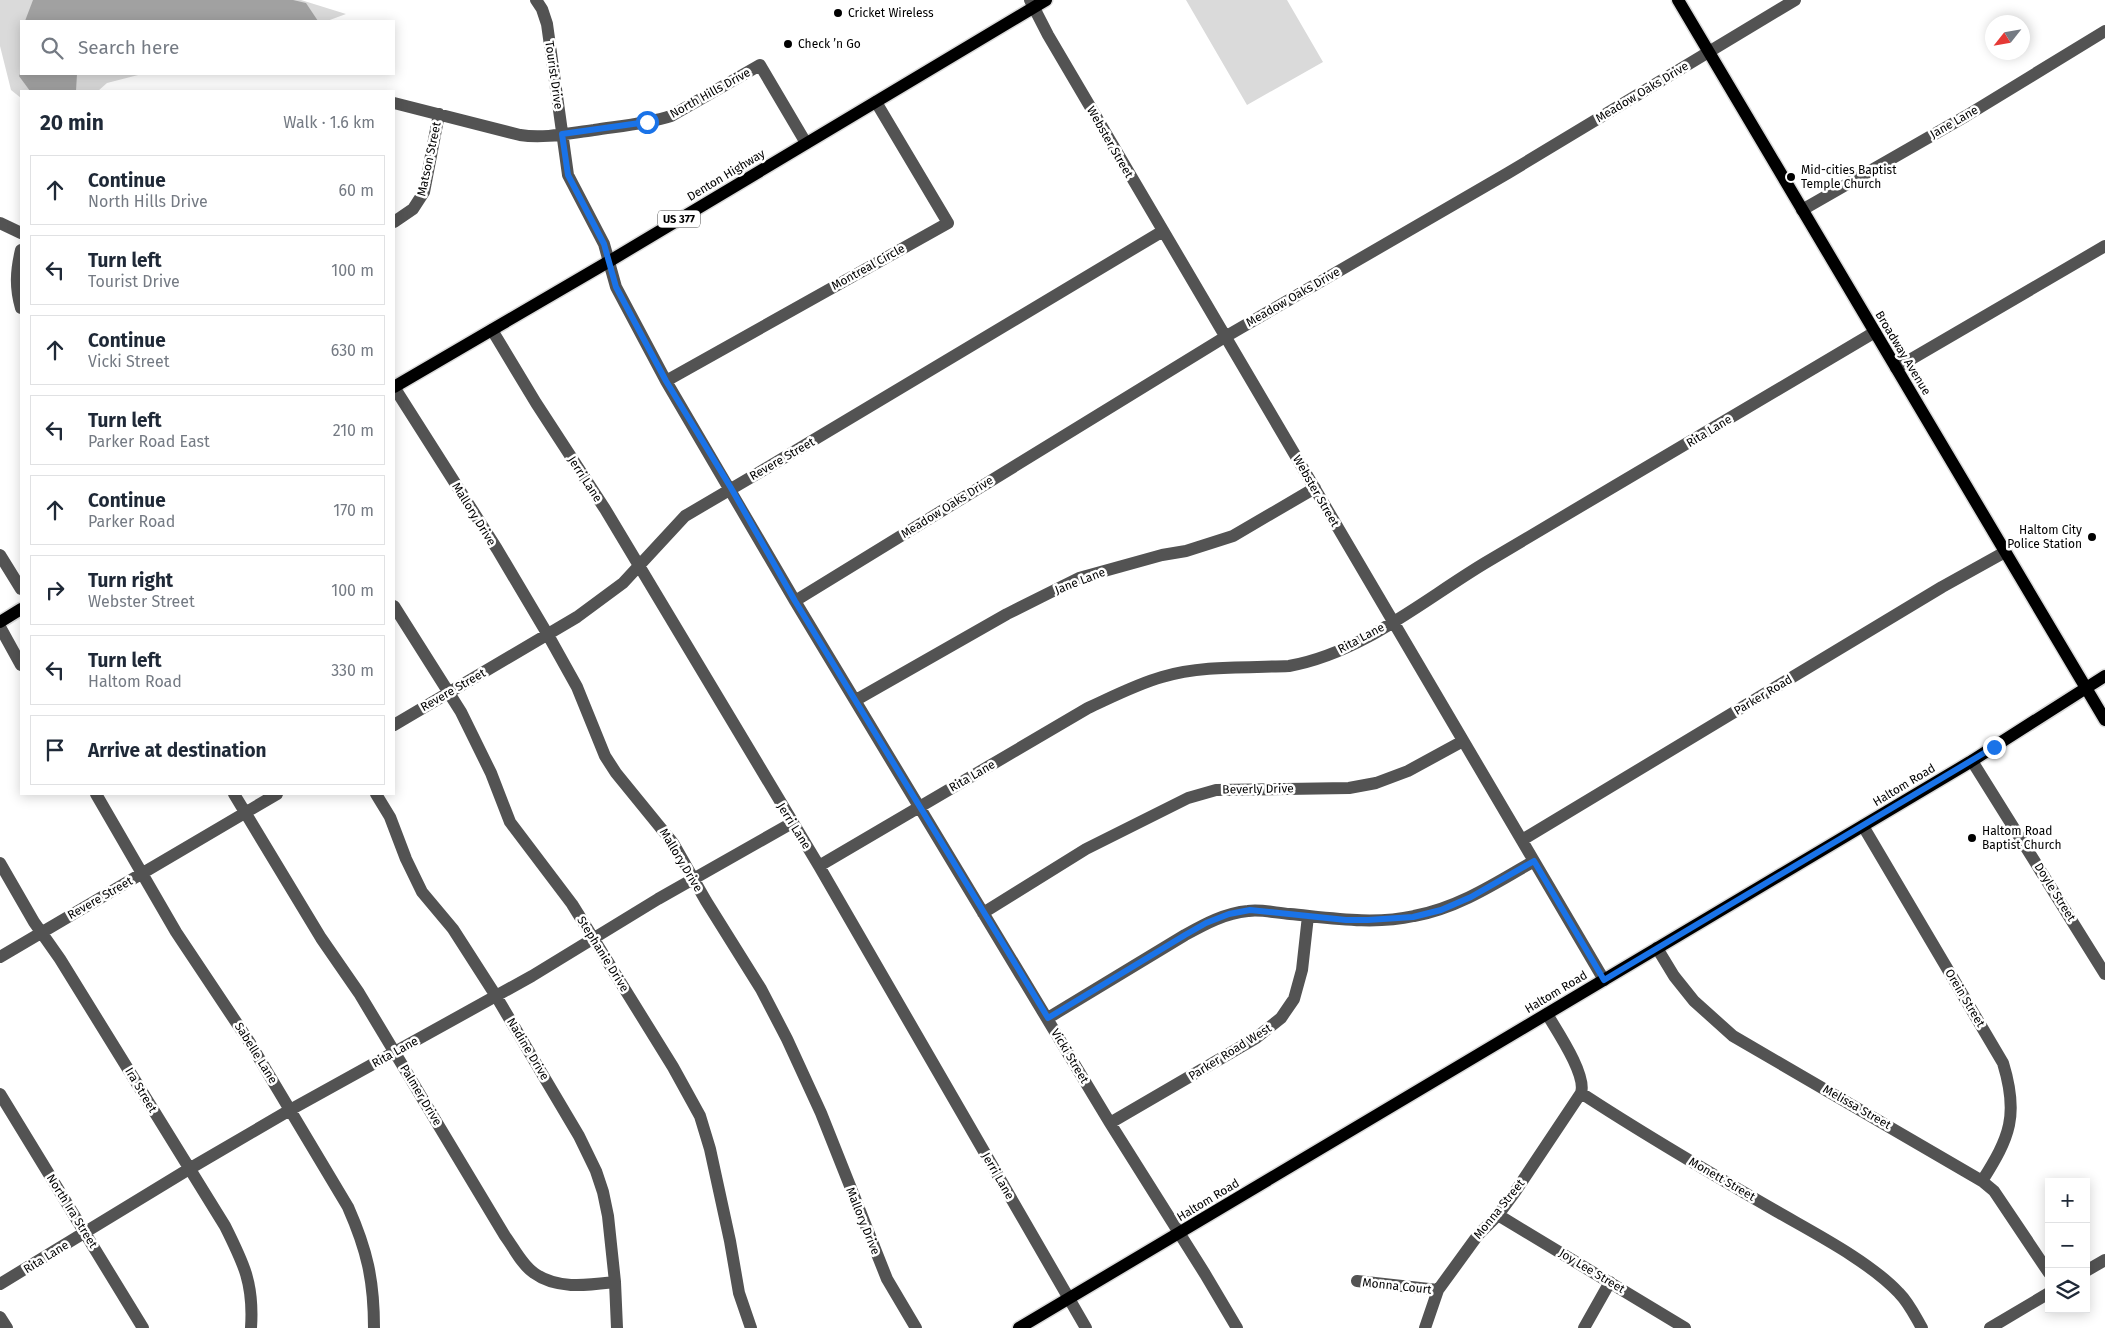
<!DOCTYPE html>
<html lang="en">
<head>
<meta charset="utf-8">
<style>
	body { margin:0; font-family:"Fira Sans",sans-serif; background:#f2f2f3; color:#1f2937 }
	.controls { position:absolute; right:15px; bottom:15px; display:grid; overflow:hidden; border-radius:0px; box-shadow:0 2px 12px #0003 }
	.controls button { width:45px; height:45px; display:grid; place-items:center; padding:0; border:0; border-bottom:1px solid #e0e1e3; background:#fff; color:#1f2937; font:25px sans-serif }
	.compass { position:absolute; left:1985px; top:15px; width:45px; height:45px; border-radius:50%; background:#fff; box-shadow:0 2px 12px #0003; rotate:239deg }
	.stop { position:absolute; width:15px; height:15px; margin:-11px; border:4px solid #1a73e8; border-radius:50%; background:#fff }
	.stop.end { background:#1a73e8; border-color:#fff; box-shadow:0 1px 5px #0008 }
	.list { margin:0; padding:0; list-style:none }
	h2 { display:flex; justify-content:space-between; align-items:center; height:65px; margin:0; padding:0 20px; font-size:21px }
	h2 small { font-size:16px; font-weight:400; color:#747a83 }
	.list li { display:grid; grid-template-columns:32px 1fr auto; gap:15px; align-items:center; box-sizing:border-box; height:70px; margin:0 10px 10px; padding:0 10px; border:1px solid #e0e1e3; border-radius:0px }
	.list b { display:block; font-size:19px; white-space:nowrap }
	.list p { margin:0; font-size:16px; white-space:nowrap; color:#747a83 }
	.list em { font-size:16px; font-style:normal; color:#747a83 }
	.icon { flex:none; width:28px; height:28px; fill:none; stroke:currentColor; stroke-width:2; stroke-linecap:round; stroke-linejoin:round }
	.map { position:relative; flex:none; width:2105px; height:1328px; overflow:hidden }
	.search { position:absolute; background:#fff; box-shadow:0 2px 12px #0003; left:20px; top:20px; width:375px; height:55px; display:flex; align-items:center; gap:12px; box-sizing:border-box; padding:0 18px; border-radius:0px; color:#747a83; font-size:19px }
	.panel { position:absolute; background:#fff; box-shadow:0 2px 12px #0003; left:20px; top:90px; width:375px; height:705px; border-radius:0px }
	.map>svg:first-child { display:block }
	.green { fill:#dadada }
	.water { fill:#a1a1a1 }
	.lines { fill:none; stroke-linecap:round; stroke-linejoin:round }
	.major-casing { stroke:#dbdbdb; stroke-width:15 }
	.minor { stroke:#535353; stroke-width:12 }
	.major { stroke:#000; stroke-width:12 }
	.route { stroke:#1a73e8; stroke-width:6 }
	.poi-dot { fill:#000; stroke:#fff; stroke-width:2 }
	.labels { text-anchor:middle; stroke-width:5; stroke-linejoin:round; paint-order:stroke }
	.shield { fill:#fff; stroke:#4c4c4c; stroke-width:1 }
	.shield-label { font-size:11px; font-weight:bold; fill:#000 }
	.poi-label { font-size:12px; fill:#000; stroke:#fff; text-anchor:start }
	.street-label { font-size:12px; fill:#000; stroke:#fff }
</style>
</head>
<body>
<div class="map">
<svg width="2105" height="1328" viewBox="0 0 2105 1328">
	<rect width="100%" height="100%" fill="#fff"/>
	<path class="green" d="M 0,0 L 301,0 L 346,14 L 327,21 L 21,21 L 21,74 L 142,74 L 107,83 L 98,91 L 21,91 L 21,98 L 11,90 L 0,46 Z
		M 1186,0 L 1287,0 L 1323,62 L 1247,105 Z"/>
	<path class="water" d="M 33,0 L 293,0 L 306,3 L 318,21 L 25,21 Z
		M 21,72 L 21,74 L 77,74 L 76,91 L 30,91 L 19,76 Z"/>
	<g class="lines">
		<g class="major-casing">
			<path id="major" d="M 1678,0 L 2105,720
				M 394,387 L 608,262 L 1046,0
				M 0,622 L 21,609
				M 1019,1328 L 1970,762 L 2105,676"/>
		</g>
		<path class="minor" d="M 536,0 L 542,9 L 547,24 L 568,175 L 604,244 L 616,287 L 666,381 L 795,601 L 1110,1123 L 1205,1274 L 1237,1328
			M 1030,0 L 1048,35 L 1604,980
			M 394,103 L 520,135 C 544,139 570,133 594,130 C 620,126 646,124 671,116 L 760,65 L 806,143
			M 1802,210 L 1966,116 L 2105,31
			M 394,222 L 413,209 L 424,192 L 439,114
			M 0,223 L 21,233
			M 21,250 C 16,271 15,287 21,308
			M 492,330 L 536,403 L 605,509 L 819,866 L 1086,1328
			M 1896,368 L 2105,246
			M 666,381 L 948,223 L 876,102
			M 394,387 L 497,549 L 548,635 L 577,687 L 605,756 L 616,773 L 673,843 L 706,901 L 761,989 L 787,1039 L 821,1113 L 887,1279 L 916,1328
			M 0,555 L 21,589
			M 795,601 L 1225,337 L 1508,173 L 1795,0
			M 394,606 L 461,712 L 491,773 L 510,822 L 572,904 L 673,1067 L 700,1116 L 710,1149 L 730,1241 L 739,1293 L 751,1328
			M 0,627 L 21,665
			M 856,700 L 1007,614 L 1079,578 L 1162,555 L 1186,551 L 1233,536 L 1315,488
			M 394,725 L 577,617 L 623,583 L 685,516 L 760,472 L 1163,231
			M 1972,761 L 2105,974
			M 96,794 L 176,932 L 250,1043 L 348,1207 C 367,1250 374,1280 374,1328
			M 234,794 L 321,938 L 359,993 L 505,1236 C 514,1248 522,1265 534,1273 C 557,1290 589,1285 615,1282
			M 376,794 L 390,817 L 406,859 L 422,892 L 453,929 L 496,996 L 579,1136 L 596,1171 L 603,1192 L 608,1216 L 615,1282 L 617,1328
			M 1863,826 L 2003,1063 C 2019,1115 2010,1137 1982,1181
			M 1522,840 L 1942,587 L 2005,552
			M 0,863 L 34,922 L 60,959 L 225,1226 C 244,1264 254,1284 251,1328
			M 819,866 L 1088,708 C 1112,697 1137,684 1162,677 C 1202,665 1248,668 1289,666 C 1362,653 1422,601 1485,563 C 1615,486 1744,409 1875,332
			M 983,913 L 1086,849 L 1188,798 L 1216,790 L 1349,788 L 1376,783 L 1408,771 L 1463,741
			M 1657,948 L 1674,976 L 1694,1001 L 1733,1036 L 1982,1181 L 1994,1191 L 2049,1273
			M 0,957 L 277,794
			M 1048,1018 L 1185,935 C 1205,924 1225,913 1248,911 C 1261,909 1276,913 1290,914 C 1331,918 1373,925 1414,916 C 1458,908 1496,883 1534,861
			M 1581,1093 C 1645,1135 1710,1173 1776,1211 C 1814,1233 1869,1261 1899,1293 C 1909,1303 1915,1316 1922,1328
			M 0,1094 L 143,1328
			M 1110,1123 L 1256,1038 L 1281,1018 L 1294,999 L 1302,970 L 1308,916
			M 1498,1215 L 1685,1328
			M 2086,1271 L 2105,1260
			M 1357,1281 L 1438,1290
			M 0,1284 L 189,1169 L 290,1110 L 532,976 L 658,899 L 792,823
			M 0,1317 L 7,1328
			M 1425,1328 L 1438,1290 L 1478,1235 L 1498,1215 L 1515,1192 L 1581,1093 C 1587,1075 1557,1031 1547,1014
			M 1584,1328 L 1610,1282
			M 1990,1328 L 2049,1293"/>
		<use href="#major" class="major"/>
	</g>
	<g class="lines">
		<path class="route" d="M 647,122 L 562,134 L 568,175 L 604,244 L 616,287 L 666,381 L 731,488 L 795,601 L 1048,1018 L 1185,935 L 1206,923 L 1229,914 L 1250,910 L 1346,920 L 1368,920 L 1413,917 L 1441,910 L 1471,897 L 1534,861 L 1604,980 L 1994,747"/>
	</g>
	<g class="poi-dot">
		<circle cx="838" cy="13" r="5"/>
		<circle cx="788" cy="44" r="5"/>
		<circle cx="1791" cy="177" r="5"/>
		<circle cx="2092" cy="537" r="5"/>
		<circle cx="1972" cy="838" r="5"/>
	</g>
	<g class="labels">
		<rect class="shield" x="658" y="210.5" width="42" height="17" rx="4"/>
		<g class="shield-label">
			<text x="679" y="223">US 377</text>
		</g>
		<g class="poi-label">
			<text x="848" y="17">Cricket Wireless</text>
			<text x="798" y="48">Check ’n Go</text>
			<text x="1801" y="174">Mid-cities Baptist<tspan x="1801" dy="14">Temple Church</tspan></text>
			<text x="2082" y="534" text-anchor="end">Haltom City<tspan x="2082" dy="14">Police Station</tspan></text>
			<text x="1982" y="835">Haltom Road<tspan x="1982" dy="14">Baptist Church</tspan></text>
		</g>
		<g class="street-label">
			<text transform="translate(554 75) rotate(82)" y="4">Tourist Drive</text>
			<text transform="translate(1642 92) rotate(-31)" y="4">Meadow Oaks Drive</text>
			<text transform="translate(710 93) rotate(-29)" y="4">North Hills Drive</text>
			<text transform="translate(1954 122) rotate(-30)" y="4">Jane Lane</text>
			<text transform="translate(1110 142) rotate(60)" y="4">Webster Street</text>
			<text transform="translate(429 159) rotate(-78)" y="4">Matson Street</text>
			<text transform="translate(726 175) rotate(-31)" y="4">Denton Highway</text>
			<text transform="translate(868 267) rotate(-29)" y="4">Montreal Circle</text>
			<text transform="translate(1293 297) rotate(-30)" y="4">Meadow Oaks Drive</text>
			<text transform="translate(1903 353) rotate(59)" y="4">Broadway Avenue</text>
			<text transform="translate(1709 431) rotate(-31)" y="4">Rita Lane</text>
			<text transform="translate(782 459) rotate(-30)" y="4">Revere Street</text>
			<text transform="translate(585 479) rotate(57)" y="4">Jerri Lane</text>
			<text transform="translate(1316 491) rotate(60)" y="4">Webster Street</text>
			<text transform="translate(947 507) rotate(-32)" y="4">Meadow Oaks Drive</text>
			<text transform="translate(474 514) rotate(58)" y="4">Mallory Drive</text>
			<text transform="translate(1080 581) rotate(-21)" y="4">Jane Lane</text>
			<text transform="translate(1361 638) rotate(-28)" y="4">Rita Lane</text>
			<text transform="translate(453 690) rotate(-30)" y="4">Revere Street</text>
			<text transform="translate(1763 695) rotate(-31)" y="4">Parker Road</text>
			<text transform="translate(972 776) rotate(-30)" y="4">Rita Lane</text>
			<text transform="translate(1904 785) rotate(-31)" y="4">Haltom Road</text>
			<text transform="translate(1258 789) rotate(-1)" y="4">Beverly Drive</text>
			<text transform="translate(794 826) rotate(58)" y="4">Jerri Lane</text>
			<text transform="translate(681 860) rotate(59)" y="4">Mallory Drive</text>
			<text transform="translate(2055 892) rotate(58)" y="4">Doyle Street</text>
			<text transform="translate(100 898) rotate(-30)" y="4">Revere Street</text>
			<text transform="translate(603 954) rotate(58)" y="4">Stephanie Drive</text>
			<text transform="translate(1556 992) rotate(-31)" y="4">Haltom Road</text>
			<text transform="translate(1965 998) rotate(59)" y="4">Orein Street</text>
			<text transform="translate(528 1049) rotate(59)" y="4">Nadine Drive</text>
			<text transform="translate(395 1052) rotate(-29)" y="4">Rita Lane</text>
			<text transform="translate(1230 1052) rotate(-32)" y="4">Parker Road West</text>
			<text transform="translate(256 1053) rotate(58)" y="4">Sabelle Lane</text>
			<text transform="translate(1070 1056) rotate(59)" y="4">Vicki Street</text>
			<text transform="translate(141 1090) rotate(59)" y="4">Ira Street</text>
			<text transform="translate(421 1095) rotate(59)" y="4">Palmer Drive</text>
			<text transform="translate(1857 1107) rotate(30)" y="4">Melissa Street</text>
			<text transform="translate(998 1176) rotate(60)" y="4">Jerri Lane</text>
			<text transform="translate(1722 1179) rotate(30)" y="4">Monett Street</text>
			<text transform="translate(1208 1200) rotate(-31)" y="4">Haltom Road</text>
			<text transform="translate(1499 1209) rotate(-51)" y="4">Monna Street</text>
			<text transform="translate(72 1211) rotate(58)" y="4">North Ira Street</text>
			<text transform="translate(863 1221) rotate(68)" y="4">Mallory Drive</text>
			<text transform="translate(46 1257) rotate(-32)" y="4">Rita Lane</text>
			<text transform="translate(1592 1271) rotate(31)" y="4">Joy Lee Street</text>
			<text transform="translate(1397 1286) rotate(6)" y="4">Monna Court</text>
		</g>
	</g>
</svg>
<div class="controls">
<button>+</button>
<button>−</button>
<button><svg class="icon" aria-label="layers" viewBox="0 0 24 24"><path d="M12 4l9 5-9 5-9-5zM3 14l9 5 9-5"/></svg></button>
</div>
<svg class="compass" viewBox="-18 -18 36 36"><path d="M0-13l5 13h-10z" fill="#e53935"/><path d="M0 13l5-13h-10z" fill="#747a83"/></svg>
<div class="stop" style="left:647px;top:122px"></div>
<div class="stop end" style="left:1994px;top:747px"></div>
<div class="search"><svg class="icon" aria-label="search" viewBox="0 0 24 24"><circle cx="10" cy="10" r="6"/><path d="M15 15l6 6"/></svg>Search here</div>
<section class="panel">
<h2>20 min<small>Walk · 1.6 km</small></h2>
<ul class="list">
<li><svg class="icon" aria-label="ahead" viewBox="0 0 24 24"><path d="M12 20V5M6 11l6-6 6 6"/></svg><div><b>Continue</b><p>North Hills Drive</p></div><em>60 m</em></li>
<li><svg class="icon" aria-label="left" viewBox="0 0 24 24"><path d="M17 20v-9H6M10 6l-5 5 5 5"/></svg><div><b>Turn left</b><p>Tourist Drive</p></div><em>100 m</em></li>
<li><svg class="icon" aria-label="ahead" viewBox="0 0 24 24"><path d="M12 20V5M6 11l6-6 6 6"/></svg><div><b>Continue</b><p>Vicki Street</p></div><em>630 m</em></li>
<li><svg class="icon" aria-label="left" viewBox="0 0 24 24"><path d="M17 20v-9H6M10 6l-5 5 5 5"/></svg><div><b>Turn left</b><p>Parker Road East</p></div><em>210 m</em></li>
<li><svg class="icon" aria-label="ahead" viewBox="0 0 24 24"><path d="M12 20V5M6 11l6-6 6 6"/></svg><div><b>Continue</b><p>Parker Road</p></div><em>170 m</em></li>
<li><svg class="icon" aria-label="right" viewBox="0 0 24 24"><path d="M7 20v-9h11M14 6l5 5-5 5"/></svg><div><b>Turn right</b><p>Webster Street</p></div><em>100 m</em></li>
<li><svg class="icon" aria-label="left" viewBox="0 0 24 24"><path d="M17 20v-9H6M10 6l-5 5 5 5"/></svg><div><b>Turn left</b><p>Haltom Road</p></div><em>330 m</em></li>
<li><svg class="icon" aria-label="arrive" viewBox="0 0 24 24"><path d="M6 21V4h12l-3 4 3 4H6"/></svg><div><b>Arrive at destination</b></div></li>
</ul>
</section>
</div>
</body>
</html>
